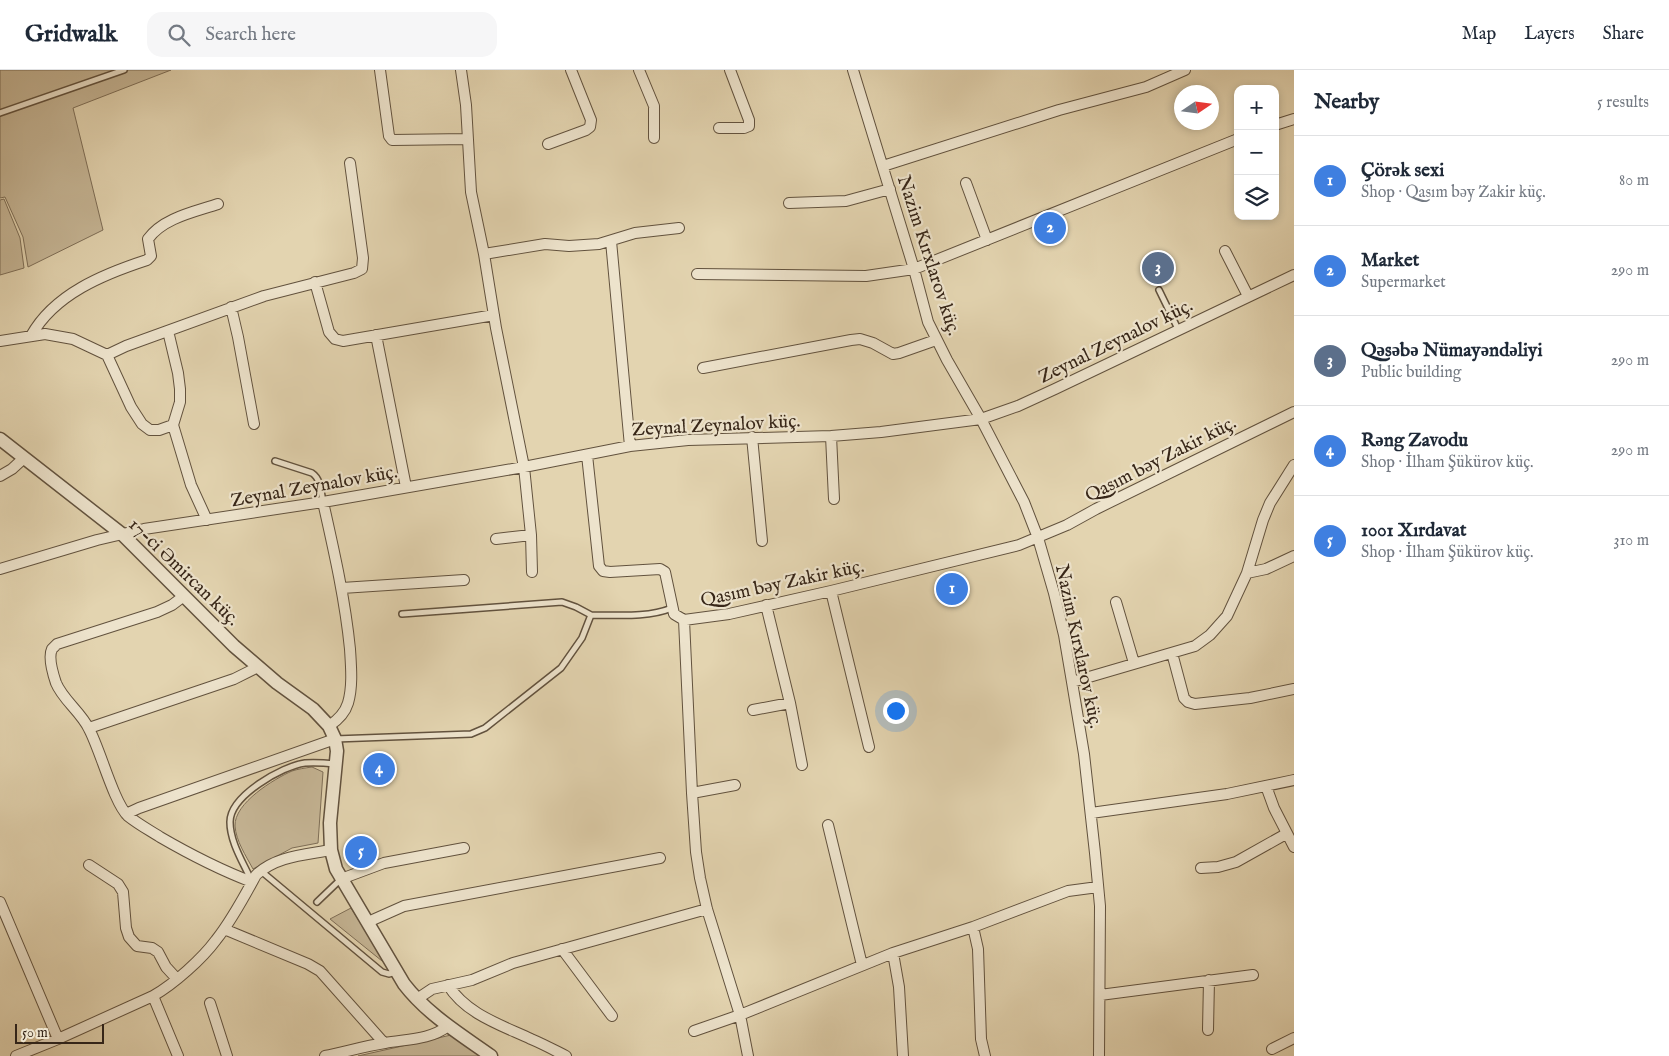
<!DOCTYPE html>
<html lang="en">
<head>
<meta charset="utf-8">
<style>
	body { margin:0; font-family:"IM FELL English",serif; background:#f6f6f7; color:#1f2937 }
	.controls { position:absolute; right:15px; top:15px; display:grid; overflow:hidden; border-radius:10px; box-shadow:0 2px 8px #0003 }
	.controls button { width:45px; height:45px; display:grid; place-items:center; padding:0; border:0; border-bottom:1px solid #e0e1e3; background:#fff; color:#1f2937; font:25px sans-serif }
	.compass { position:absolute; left:1174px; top:15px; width:45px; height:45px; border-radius:50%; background:#fff; box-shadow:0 2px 8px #0003; rotate:77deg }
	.scale { position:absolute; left:15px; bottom:12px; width:89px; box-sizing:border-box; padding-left:5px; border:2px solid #372618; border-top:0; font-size:14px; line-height:18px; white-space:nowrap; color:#372618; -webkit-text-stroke:4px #ede3cc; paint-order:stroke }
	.you { position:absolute; left:895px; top:640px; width:18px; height:18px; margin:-12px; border:4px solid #fff; border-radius:50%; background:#1a73e8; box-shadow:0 0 0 8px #1a73e833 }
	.badge { display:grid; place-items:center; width:32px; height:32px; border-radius:50%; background:#7c3aed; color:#fff; font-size:16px; font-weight:700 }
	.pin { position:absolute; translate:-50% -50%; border:2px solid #fff; box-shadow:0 1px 5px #0006 }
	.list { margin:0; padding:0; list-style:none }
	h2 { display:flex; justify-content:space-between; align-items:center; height:65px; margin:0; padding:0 20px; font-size:21px }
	h2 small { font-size:16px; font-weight:400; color:#747a83 }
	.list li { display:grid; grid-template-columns:32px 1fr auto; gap:15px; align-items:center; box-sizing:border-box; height:90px; padding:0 20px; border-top:1px solid #e0e1e3 }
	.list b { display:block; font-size:19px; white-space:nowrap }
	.list p { margin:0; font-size:16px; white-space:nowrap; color:#747a83 }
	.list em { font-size:16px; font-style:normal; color:#747a83 }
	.icon { flex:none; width:28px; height:28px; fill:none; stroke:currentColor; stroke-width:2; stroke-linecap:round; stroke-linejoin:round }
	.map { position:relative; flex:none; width:1294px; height:986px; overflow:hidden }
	header { display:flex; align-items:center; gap:30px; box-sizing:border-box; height:70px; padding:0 25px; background:#fff; border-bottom:1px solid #e0e1e3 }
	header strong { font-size:24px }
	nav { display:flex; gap:28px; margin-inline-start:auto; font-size:18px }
	.search { width:350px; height:45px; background:#f6f6f7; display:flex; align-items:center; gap:12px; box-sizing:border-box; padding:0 18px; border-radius:15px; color:#747a83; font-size:19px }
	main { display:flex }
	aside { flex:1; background:#fff }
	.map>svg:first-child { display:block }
	.green { fill:#c6b696; stroke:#7e6e57 }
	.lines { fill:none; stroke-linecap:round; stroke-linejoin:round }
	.service-casing { stroke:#62523e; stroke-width:8 }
	.minor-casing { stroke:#62523e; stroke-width:12 }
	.tertiary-casing { stroke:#62523e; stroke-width:15 }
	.service { stroke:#ede3cc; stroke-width:5 }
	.minor { stroke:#ede3cc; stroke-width:10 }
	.tertiary { stroke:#ede3cc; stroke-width:12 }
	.labels { text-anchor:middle; stroke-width:4.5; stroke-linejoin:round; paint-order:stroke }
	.street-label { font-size:19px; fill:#372618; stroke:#ede3cc }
</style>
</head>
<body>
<header>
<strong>Gridwalk</strong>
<div class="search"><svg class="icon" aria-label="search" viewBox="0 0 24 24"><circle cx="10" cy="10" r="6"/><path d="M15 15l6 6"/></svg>Search here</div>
<nav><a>Map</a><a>Layers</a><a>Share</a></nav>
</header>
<main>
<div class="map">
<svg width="1294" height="986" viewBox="0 0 1294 986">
	<rect width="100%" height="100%" fill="#e3d4b0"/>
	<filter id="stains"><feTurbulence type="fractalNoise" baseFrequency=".004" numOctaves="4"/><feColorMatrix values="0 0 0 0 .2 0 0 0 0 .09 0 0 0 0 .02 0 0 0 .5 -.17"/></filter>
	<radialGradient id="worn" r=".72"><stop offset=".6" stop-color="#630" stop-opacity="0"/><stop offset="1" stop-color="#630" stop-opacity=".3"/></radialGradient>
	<path class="green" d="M 0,0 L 171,0 L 73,38 L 103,160 L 28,197 L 23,167 L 5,127 L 0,128 Z
		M 4,129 L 20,168 L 24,198 L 0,205 L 0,130 Z
		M 312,697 L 323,702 L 318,773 L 292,778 L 253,799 C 246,786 236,771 235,756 C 234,733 274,709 292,701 C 298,699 305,698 312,697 Z
		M 351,838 L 387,895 L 330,849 Z
		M 460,963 L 485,986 L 358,986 Z"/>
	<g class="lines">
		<g class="service-casing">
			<path id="service" d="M 0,43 L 124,0
				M 1159,220 L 1178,259
				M 275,391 L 312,403 C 321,409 321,422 323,432
				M 402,544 L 562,532 L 576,537 L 591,545
				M 335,669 L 471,664 L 485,658 L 561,598 L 582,568 L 591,545 C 618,545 647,548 672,538
				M 261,801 L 382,902 L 389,904 L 396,902
				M 251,810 C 243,792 230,772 230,752 C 230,726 282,696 305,693 C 315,692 326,693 336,694
				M 317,832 L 341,809"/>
		</g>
		<g class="minor-casing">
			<path id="minor" d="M 380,0 L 389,66 L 392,70 L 468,69
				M 461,0 L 466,35 L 471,122 L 484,184 L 496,258 L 524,397 L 531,465 L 532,502
				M 639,0 L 654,36 L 654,68
				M 853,0 L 914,199 L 928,252 L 947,290 L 981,349 L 1024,432 L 1038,468 L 1054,523 L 1064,565 L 1072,612 L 1084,684 L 1095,783 L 1100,836 L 1099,986
				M 1275,55 L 1294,49
				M 719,58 L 744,58 L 749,56 L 749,50 L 730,0
				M 548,74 L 586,60 L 590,57 L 591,50 L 571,0
				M 883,96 L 1059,40 L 1146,17 L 1185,0
				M 966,113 L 987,170
				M 789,133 L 846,131 L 890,119
				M 611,171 L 630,376
				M 1225,181 L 1248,226
				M 484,184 L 545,174 L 569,176 L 599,174 L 635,163 L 679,158
				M 697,204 L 866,206 L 914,199 L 1238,69
				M 315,212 L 329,262 L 335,269 L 343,271 L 494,245
				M 231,237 L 238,267 L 254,354
				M 168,261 L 178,303 L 180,319 L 180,332 L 173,355 L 191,415 L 207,450
				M 376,265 L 406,417
				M 31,266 C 54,224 104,204 147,190 L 151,186 L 148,169 C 163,148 194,142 218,134
				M 0,271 L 45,264 L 73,269 L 107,285 L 131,337 L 142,354 L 150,360 L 159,360 L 173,355
				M 107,285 L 126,276 L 264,226 L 354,203 L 362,199 L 363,188 L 350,93
				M 703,298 L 851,270 L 860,269 L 873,273 L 893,284 L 899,283 L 936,270
				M 831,366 L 834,429
				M 752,367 L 762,471
				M 587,385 L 599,496 L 603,501 L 610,502 L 660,499 L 665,502 L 674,544 L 684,550
				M 0,406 L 12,399 L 24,388
				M 323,432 C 334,481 345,529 350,579 C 351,596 353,616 348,633 C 345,643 338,650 329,656
				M 496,469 L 531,465
				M 0,499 L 97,470 L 144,459 L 323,432 L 524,397 L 630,376 L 688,370 L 831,366 L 881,362 L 981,349 L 1018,336 L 1055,319 L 1294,205
				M 1247,503 L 1266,499 L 1294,486
				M 342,518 L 464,510
				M 831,521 L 869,677
				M 184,526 L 172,535 L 157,542 L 57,574 C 56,575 53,578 52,579 C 48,587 53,604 56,613 C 63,630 81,642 89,659 C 100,679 114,733 128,746 C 138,754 149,760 160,767 C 191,785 218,799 252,812
				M 1116,532 L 1134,593
				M 766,535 L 790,633 L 802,695
				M 1172,583 L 1184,628 L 1188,632 L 1195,634 L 1250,628 L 1294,619
				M 1072,612 L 1195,576 L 1210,565 L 1227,546 L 1247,503 L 1263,450 L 1270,433 L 1294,395
				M 753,640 L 790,633
				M 89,658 L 234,609 L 258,597
				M 1266,716 L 1274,738 L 1294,777
				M 692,723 L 735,715
				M 1091,743 L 1227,724 L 1294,710
				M 126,744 L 139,738 L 335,669
				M 828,755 L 862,895
				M 89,795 L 118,814 L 123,822 L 126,858 L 129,867 L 137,876 L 152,878 L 158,882 L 166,897 L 177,909
				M 1201,798 L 1218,797 L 1236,792 L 1286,764
				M 341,809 L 384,793 L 464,778
				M 0,832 L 58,969
				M 368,852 L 404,836 L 660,788
				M 973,857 L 978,879 L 981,969 L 985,986
				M 224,859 L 308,894 L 320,901 L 384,973
				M 562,879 L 612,946
				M 893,883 L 899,917 L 903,986
				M 448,915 C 466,944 501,955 531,969 C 543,974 554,980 566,986
				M 1100,925 L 1253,905
				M 153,926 L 178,986
				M 417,929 L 432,919 L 472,910 L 513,893 L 707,839
				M 210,933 L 227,986
				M 1208,960 L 1209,910
				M 694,961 L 740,945 L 893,883 L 973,857 L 1068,821 L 1098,817
				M 1272,979 L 1294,968
				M 16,986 L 58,969 L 153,926 C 174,914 202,889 216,870 C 232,850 244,827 256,805 C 276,786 305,785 331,780
				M 325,986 C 345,982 365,976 385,973 C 407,969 430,970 448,956
				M 748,986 L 740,945 L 707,839 L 700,808 L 696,782 L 692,723 L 684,550 L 729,544 L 831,521 L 1019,475 L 1067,455 L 1096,439 L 1294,342"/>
		</g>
		<g class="tertiary-casing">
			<path id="tertiary" d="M 0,369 L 123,465 L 234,576 L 277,613 L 313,639 L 329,656 L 335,669 L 337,681 L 330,753 L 331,780 L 336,799 L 404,914 C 427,944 460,964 491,986"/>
		</g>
		<use href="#service" class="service"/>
		<use href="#minor" class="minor"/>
		<use href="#tertiary" class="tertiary"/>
	</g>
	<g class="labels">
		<g class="street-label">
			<text transform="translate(930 185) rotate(72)" y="7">Nazim Kırxlarov küç.</text>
			<text transform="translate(1115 270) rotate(-26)" y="7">Zeynal Zeynalov küç.</text>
			<text transform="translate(716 354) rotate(-3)" y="7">Zeynal Zeynalov küç.</text>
			<text transform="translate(1160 388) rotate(-27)" y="7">Qasım bəy Zakir küç.</text>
			<text transform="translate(314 415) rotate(-10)" y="7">Zeynal Zeynalov küç.</text>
			<text transform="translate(185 501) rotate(44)" y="7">17-ci Əmircan küç.</text>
			<text transform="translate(782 512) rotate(-12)" y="7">Qasım bəy Zakir küç.</text>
			<text transform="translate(1080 576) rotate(78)" y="7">Nazim Kırxlarov küç.</text>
		</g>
	</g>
	<rect width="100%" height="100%" filter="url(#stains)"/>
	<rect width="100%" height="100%" fill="url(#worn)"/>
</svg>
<div class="controls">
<button>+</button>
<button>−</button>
<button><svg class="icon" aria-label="layers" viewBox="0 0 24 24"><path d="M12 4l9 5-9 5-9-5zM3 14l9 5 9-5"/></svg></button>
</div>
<svg class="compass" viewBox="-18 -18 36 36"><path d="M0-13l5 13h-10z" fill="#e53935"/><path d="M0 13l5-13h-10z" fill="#747a83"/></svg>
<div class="scale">50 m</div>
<div class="you"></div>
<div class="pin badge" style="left:952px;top:519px;background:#3f7fe0">1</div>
<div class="pin badge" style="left:1050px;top:158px;background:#3f7fe0">2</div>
<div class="pin badge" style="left:1158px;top:198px;background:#5c6f8a">3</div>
<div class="pin badge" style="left:379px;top:699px;background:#3f7fe0">4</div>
<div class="pin badge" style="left:361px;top:782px;background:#3f7fe0">5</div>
</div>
<aside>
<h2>Nearby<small>5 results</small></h2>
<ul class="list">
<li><span class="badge" style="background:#3f7fe0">1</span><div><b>Çörək sexi</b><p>Shop · Qasım bəy Zakir küç.</p></div><em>80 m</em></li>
<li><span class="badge" style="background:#3f7fe0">2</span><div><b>Market</b><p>Supermarket</p></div><em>290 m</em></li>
<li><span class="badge" style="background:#5c6f8a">3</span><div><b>Qəsəbə Nümayəndəliyi</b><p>Public building</p></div><em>290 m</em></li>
<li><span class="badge" style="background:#3f7fe0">4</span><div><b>Rəng Zavodu</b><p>Shop · İlham Şükürov küç.</p></div><em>290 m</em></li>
<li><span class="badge" style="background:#3f7fe0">5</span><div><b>1001 Xırdavat</b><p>Shop · İlham Şükürov küç.</p></div><em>310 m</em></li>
</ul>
</aside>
</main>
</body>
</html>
